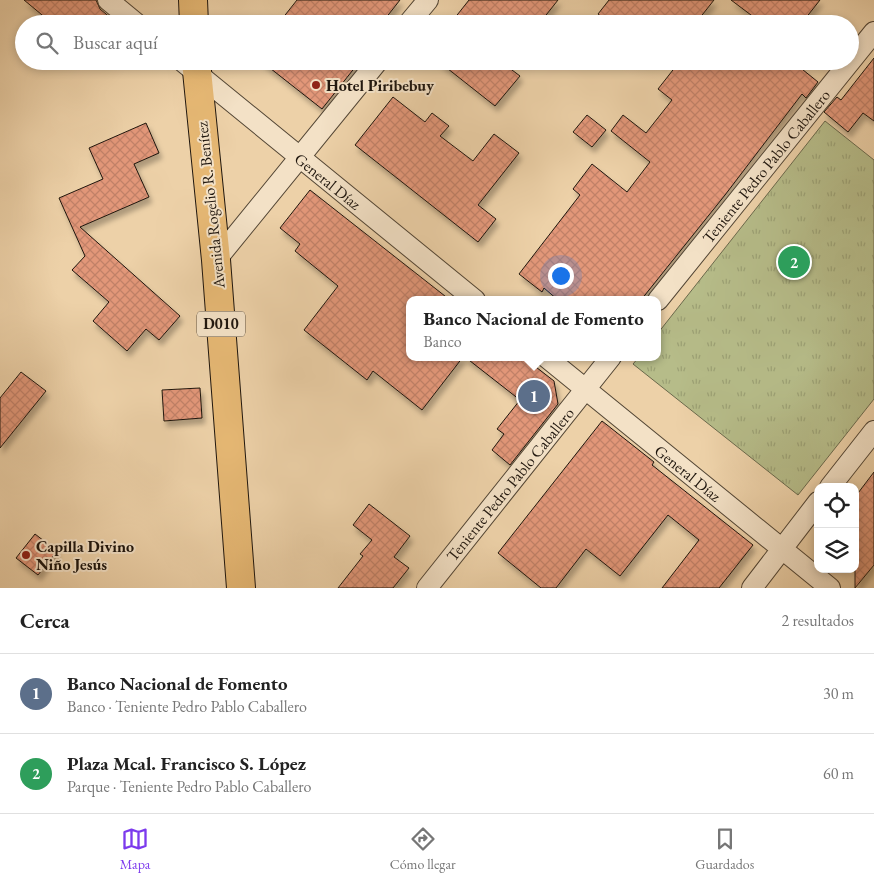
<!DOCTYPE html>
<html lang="es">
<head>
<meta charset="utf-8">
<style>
	body { margin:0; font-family:"EB Garamond",serif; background:#f6f6f6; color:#222 }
	.controls { position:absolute; right:15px; bottom:15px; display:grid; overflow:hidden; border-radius:10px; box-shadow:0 2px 8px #0003 }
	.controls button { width:45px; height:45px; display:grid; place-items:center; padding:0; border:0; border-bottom:1px solid #e0e0e0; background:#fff; color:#222; font:25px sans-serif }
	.you { position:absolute; left:560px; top:275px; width:18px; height:18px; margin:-12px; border:4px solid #fff; border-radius:50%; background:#1a73e8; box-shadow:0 0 0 8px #1a73e833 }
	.badge { display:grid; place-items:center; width:32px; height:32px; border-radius:50%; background:#7c3aed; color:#fff; font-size:16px; font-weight:700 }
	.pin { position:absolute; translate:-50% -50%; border:2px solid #fff; box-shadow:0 1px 5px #0006 }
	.popup { position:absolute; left:406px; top:296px; width:255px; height:65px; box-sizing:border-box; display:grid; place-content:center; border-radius:10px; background:#fff; filter:drop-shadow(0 1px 4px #0005); font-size:16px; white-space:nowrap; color:#767676 }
	.popup b { font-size:19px; color:#222 }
	.popup::after { content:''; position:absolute; left:50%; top:100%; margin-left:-10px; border:10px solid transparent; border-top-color:#fff }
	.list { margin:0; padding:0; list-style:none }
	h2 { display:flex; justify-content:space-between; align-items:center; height:65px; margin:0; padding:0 20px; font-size:21px }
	h2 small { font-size:16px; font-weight:400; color:#767676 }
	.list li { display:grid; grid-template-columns:32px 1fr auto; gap:15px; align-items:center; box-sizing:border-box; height:80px; padding:0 20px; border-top:1px solid #e0e0e0 }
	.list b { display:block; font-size:19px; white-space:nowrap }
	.list p { margin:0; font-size:16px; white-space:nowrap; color:#767676 }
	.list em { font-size:16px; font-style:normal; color:#767676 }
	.icon { flex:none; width:28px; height:28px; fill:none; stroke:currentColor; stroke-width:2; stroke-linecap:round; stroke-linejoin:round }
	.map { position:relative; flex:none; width:874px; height:588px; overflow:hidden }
	.search { position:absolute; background:#fff; box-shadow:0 2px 8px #0003; left:15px; right:15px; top:15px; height:55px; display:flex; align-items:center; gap:12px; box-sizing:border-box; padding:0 18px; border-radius:28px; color:#767676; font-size:19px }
	.sheet { height:225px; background:#fff }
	nav { display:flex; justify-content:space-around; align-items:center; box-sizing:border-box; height:70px; border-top:1px solid #e0e0e0; background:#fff; font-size:14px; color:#767676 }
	nav a { display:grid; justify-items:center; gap:2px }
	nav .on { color:#7c3aed }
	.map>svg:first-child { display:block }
	.park { fill:url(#park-tufts); stroke:#6a694c }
	.building { fill:url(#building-cross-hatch); stroke:#1f160e; filter:url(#shadow) }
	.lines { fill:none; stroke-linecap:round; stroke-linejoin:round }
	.minor-casing { stroke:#524534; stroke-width:22 }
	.primary-casing { stroke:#1f160e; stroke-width:30 }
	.minor { stroke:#f3e1c6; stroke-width:20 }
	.primary { stroke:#e6b874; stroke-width:28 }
	.poi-dot { fill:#8f2418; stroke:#f3e1c6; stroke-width:2 }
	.labels { text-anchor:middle; stroke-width:4; stroke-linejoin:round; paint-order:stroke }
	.shield { fill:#f3e1c6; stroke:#5f5345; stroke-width:1 }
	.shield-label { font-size:15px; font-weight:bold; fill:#1f160e }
	.poi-label { font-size:16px; font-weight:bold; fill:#1f160e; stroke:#f3e1c6; text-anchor:start }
	.street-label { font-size:16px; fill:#1f160e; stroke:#f3e1c6 }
</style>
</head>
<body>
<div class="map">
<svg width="874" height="588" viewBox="0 0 874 588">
	<defs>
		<pattern id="park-tufts" width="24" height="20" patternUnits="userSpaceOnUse" patternTransform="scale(1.25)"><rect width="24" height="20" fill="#b6bc89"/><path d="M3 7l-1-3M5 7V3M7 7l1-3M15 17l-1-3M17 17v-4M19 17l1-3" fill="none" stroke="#9ca175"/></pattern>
		<pattern id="building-cross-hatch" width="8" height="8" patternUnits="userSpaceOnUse" patternTransform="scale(1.25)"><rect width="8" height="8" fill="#e29779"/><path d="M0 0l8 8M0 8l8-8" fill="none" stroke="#c18167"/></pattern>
		<filter id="shadow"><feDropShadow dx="3" dy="5.5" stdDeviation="2.5" flood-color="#0004"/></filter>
	</defs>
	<rect width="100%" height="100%" fill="#edd1a8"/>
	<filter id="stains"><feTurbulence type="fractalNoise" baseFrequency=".004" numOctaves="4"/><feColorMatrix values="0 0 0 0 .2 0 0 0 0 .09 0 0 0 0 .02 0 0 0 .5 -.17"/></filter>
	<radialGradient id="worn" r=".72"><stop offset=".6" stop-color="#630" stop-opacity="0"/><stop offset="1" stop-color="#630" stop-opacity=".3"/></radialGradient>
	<path class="park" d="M 825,121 L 874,160 L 874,399 L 798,495 L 633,364 L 639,357 L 658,357 L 658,333 Z"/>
	<path class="building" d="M 24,0 L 96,0 L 100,9 L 118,24 L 53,24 Z
		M 297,0 L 400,0 L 381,24 L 278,24 Z
		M 469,0 L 558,0 L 539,24 L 450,24 Z
		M 609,0 L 714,0 L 695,24 L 611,24 L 598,14 Z
		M 731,0 L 820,0 L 801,24 L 763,24 Z
		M 874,58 L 874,121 L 863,113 L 848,132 L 824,112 L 837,97 L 841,100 Z
		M 261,61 L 360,61 L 322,109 Z
		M 438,61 L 500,61 L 520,76 L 495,106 Z
		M 680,61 L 792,61 L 818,82 L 806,98 L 802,94 L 725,195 L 641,300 L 558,300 L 544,288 L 542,292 L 519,274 L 580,195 L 573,189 L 592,164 L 627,192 L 650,162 L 611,131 L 623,115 L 646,133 L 672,100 L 658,89 Z
		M 393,97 L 425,122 L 432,113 L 449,126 L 440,136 L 473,161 L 494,134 L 519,153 L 478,205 L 496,219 L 478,242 L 355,145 Z
		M 587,115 L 606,130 L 592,147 L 573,132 Z
		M 146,123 L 159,153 L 134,164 L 149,197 L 80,227 L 180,316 L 159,340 L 146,329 L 127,351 L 93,321 L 109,302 L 72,270 L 85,256 L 59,198 L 103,179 L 89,148 Z
		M 310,190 L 450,300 L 410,300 L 410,357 L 463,357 L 422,410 L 373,371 L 367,380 L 304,330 L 338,286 L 295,251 L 300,244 L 280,228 Z
		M 465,357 L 523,357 L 554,381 L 558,404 L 510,465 L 492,450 L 504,434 L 497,429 L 520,400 Z
		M 21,372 L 46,391 L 0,448 L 0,398 Z
		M 200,388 L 202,418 L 164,421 L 162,390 Z
		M 602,421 L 654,462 L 652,465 L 753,545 L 719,588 L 662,588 L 699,540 L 668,515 L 620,576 L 586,549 L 556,588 L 541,588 L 498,553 Z
		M 874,472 L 874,565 L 855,588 L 855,497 Z
		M 369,504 L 410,536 L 394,557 L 409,568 L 393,588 L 338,588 L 363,556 L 360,554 L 372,540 L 353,525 Z
		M 35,534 L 57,551 L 38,575 L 16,558 Z"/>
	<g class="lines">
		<g class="minor-casing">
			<path id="minor" d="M 108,0 L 137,24
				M 408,24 L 428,0
				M 182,61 L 475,300
				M 216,260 L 378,61
				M 658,300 L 874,32
				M 546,357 L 830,588
				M 830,487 L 874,431
				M 427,588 L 611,357
				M 752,588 L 818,502"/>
		</g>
		<g class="primary-casing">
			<path id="primary" d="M 193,0 L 194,24
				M 196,61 L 216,260 L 241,588"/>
		</g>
		<use href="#minor" class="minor"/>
		<use href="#primary" class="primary"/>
	</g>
	<g class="poi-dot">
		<circle cx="316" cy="85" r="5"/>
		<circle cx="26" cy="555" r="5"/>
	</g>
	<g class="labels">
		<rect class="shield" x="197" y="311.5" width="48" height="25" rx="4"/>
		<g class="shield-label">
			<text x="221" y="329">D010</text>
		</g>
		<g class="poi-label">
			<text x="326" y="91">Hotel Piribebuy</text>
			<text x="36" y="552">Capilla Divino<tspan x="36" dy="18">Niño Jesús</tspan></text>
		</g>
		<g class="street-label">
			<text transform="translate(766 166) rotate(-51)" y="6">Teniente Pedro Pablo Caballero</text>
			<text transform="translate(328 181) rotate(39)" y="6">General Díaz</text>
			<text transform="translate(210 205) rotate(-96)" y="6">Avenida Rogelio R. Benítez</text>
			<text transform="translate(688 473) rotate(39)" y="6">General Díaz</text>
			<text transform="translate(510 484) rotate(-51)" y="6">Teniente Pedro Pablo Caballero</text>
		</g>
	</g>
	<rect width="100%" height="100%" filter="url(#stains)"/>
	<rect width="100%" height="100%" fill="url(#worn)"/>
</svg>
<div class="controls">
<button><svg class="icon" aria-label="locate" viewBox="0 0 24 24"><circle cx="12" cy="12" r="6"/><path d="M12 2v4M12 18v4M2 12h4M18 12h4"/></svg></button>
<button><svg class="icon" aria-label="layers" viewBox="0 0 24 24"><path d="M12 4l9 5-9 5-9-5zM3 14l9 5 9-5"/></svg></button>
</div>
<div class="you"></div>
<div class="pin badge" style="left:534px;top:396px;background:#5c6f8a">1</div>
<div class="popup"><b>Banco Nacional de Fomento</b>Banco</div>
<div class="pin badge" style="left:794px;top:262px;background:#2e9e5b">2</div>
<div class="search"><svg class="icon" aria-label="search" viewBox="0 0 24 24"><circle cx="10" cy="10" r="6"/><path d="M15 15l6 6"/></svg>Buscar aquí</div>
</div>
<section class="sheet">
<h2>Cerca<small>2 resultados</small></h2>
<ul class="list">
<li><span class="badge" style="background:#5c6f8a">1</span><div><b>Banco Nacional de Fomento</b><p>Banco · Teniente Pedro Pablo Caballero</p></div><em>30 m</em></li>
<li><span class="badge" style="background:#2e9e5b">2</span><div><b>Plaza Mcal. Francisco S. López</b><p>Parque · Teniente Pedro Pablo Caballero</p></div><em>60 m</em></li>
</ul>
</section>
<nav>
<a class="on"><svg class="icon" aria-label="map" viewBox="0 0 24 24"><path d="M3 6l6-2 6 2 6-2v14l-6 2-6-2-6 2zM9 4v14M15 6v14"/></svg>Mapa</a>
<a><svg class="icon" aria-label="directions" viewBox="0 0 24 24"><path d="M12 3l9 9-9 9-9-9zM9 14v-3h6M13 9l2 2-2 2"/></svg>Cómo llegar</a>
<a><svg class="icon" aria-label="saved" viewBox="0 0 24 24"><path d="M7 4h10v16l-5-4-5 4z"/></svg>Guardados</a>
</nav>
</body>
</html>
